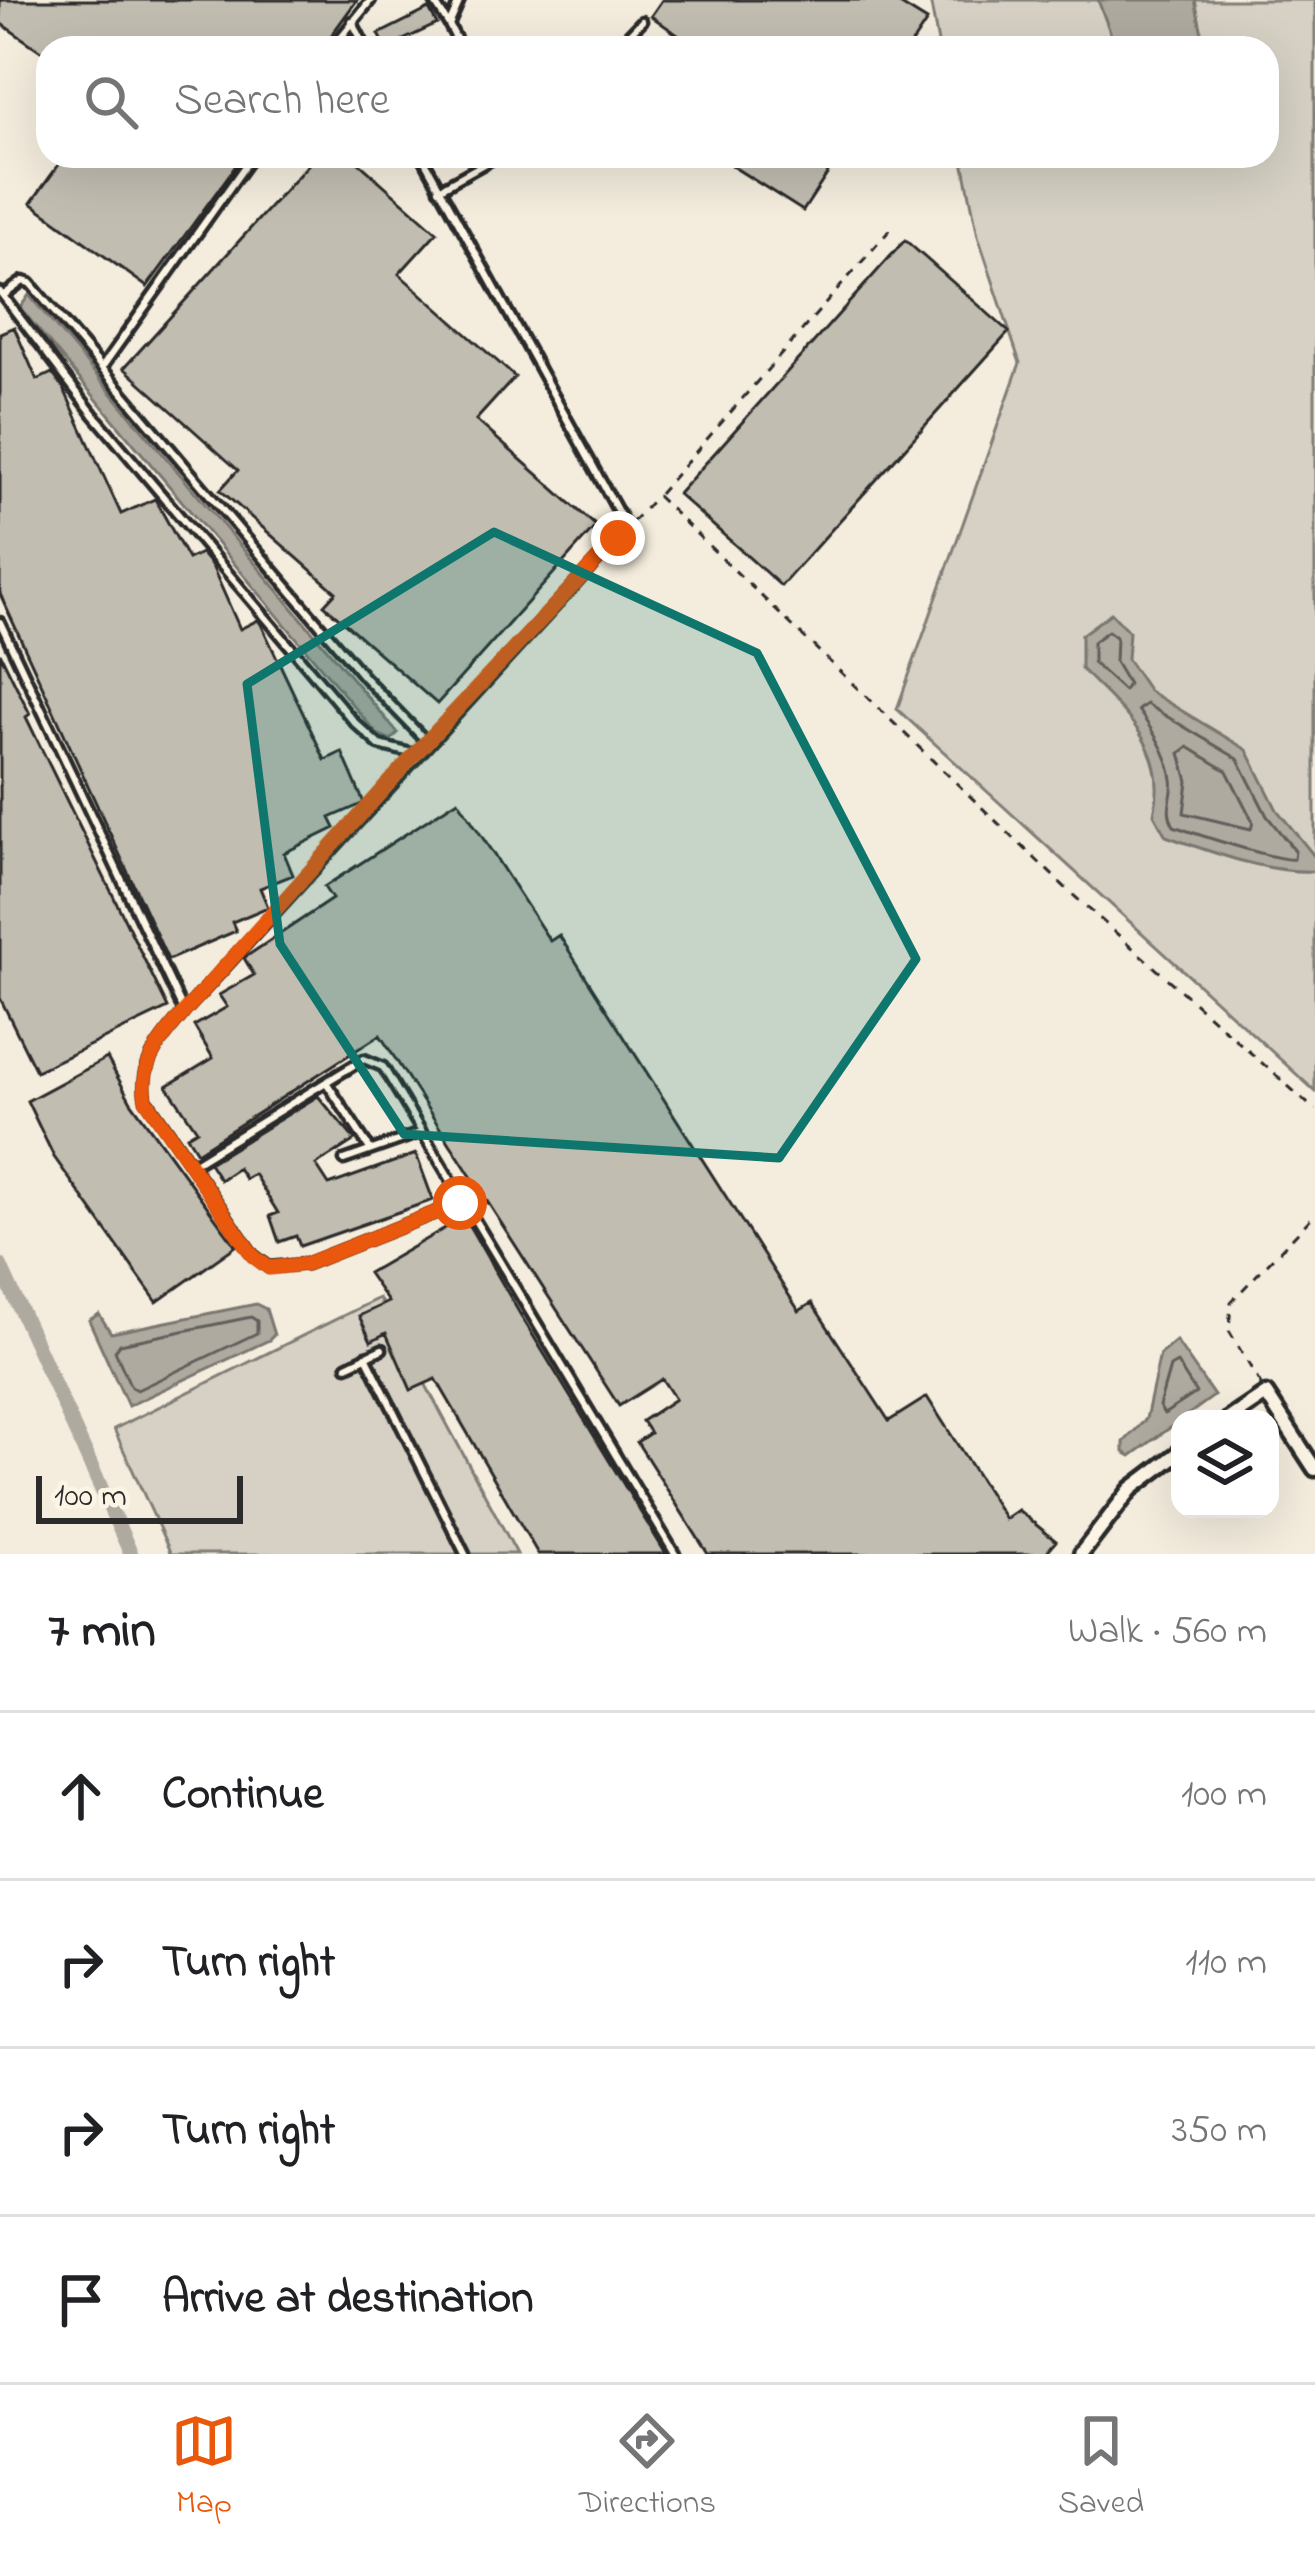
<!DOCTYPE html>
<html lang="en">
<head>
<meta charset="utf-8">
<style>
	body { margin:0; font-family:"Indie Flower",sans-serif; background:#f6f6f6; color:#202124 }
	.controls { position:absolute; right:36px; bottom:36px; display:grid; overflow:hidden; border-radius:24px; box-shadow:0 12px 48px #0002 }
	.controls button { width:108px; height:108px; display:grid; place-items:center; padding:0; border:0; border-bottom:3px solid #e0e0e0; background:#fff; color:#202124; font:60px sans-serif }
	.scale { position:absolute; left:36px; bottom:30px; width:207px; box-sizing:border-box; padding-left:12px; border:6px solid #2b2b2b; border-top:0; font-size:33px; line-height:42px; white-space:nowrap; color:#2b2b2b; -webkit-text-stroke:9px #fcf5e5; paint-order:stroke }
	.stop { position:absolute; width:36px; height:36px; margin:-27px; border:9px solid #ea580c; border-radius:50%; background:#fff }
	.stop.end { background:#ea580c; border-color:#fff; box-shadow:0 3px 12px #0008 }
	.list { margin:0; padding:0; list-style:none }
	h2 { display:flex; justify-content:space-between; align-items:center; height:156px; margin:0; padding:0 48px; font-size:51px }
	h2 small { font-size:39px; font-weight:400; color:#757577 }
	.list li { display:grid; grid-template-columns:78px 1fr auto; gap:36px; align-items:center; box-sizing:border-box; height:168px; padding:0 48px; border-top:3px solid #e0e0e0 }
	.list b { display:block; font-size:45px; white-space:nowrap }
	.list em { font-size:39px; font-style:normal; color:#757577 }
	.icon { flex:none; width:66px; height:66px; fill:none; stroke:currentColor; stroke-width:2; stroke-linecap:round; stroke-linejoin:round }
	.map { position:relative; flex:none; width:1315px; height:1554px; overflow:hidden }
	.search { position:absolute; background:#fff; box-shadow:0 12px 48px #0002; left:36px; right:36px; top:36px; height:132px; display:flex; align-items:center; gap:30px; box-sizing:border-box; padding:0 42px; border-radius:36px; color:#757577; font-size:45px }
	.sheet { height:828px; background:#fff }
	nav { display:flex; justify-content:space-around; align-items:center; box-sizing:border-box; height:168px; border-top:3px solid #e0e0e0; background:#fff; font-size:33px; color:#757577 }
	nav a { display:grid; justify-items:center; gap:6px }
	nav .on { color:#ea580c }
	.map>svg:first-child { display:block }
	.green { fill:#d6d1c4; stroke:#807e78; stroke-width:3 }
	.water { fill:#afaaa0; stroke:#7a7771; stroke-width:3 }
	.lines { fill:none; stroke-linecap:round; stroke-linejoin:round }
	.shore { stroke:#605e5a; stroke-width:3 }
	.canal { stroke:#afaaa0; stroke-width:15 }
	.building { fill:#c2bdb1; stroke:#2b2b2b; stroke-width:3 }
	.lane-casing { stroke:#2b2b2b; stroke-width:15 }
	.street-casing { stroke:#2b2b2b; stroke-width:21 }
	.path { stroke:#2b2b2b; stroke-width:3; stroke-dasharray:9 9; stroke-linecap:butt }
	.lane { stroke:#fcf5e5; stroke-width:6 }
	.street { stroke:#fcf5e5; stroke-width:12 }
	.route { stroke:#ea580c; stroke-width:15 }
	.marked { fill:#0f766e; fill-opacity:0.2; stroke:#0f766e; stroke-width:9; stroke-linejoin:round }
</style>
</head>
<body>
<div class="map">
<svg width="1315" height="1554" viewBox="0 0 1315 1554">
	<rect width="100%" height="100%" fill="#f4edde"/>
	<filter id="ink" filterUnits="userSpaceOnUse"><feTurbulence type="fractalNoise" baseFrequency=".00833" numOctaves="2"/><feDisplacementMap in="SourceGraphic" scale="24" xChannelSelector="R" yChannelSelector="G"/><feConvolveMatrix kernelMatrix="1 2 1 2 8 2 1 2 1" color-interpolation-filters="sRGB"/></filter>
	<g filter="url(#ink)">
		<path class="green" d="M 930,0 L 1315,0 L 1315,1091 L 897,709 L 1020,363 L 978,236 L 962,156 L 1267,156 L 1267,48 L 939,48 Z
			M 379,1298 L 517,1554 L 171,1554 L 114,1429 Z"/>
		<path class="water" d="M 1098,0 L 1195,0 L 1205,48 L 1116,48 Z
			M 29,295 L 398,733 L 391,740 L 377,734 L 20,308 Z
			M 1111,613 L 1129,632 L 1127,659 L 1149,691 L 1247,750 L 1277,810 L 1315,857 L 1315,871 C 1269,874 1211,852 1166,836 L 1154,814 C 1170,748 1124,712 1081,669 L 1081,635 Z
			M 256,1304 L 266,1309 L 274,1335 L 269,1340 L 128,1406 L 89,1320 L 99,1314 L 111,1333 Z
			M 1176,1341 L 1214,1396 L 1131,1456 L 1124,1452 L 1124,1442 L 1146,1419 L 1160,1354 Z"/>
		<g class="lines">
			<path class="shore" d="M 1108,631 L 1116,637 L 1115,662 L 1128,684 L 1124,691 L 1093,663 L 1093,642 Z
				M 1146,704 L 1238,759 L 1267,816 L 1295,851 L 1294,859 C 1281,862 1193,833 1174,826 C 1163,807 1175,798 1172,779 C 1168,753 1153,731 1138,710 Z
				M 1188,747 L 1227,771 L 1253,822 L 1251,829 L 1184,813 L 1188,781 L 1180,753 Z
				M 251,1317 L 257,1321 L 257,1333 L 137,1390 L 131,1387 L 115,1351 L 120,1344 Z
				M 1177,1363 L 1196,1393 L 1164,1414 L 1159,1406 L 1170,1367 Z"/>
			<path class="canal" d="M 0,1265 L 131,1554"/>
		</g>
		<path class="building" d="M 0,0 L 357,0 L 322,48 L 48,48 L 48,56 L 0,23 Z
			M 662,0 L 893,0 L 927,21 L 909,48 L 696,48 L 651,16 Z
			M 429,9 L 437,24 L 386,48 L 379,34 Z
			M 65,156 L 243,156 L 147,287 L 31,203 Z
			M 316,156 L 351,156 L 437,232 L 399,274 L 515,377 L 476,420 L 596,526 L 437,704 L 324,605 L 336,592 L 220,490 L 238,470 L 124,368 Z
			M 739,156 L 839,156 L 803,211 L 732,166 Z
			M 905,240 L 1009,332 L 781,586 L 678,494 Z
			M 14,327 L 37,380 L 52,373 L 63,387 L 121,514 L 155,499 L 188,559 L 201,553 L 212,566 L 240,629 L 258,620 L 261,624 L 325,760 L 342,752 L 364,803 L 330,818 L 335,828 L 284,853 L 293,875 L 260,888 L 268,907 L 232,922 L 236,931 L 168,960 L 0,594 L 0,333 Z
			M 0,653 L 30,714 L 26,717 L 168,1008 L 36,1071 L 0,998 Z
			M 458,800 L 550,941 L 559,935 L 799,1311 L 812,1303 L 889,1421 L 927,1397 L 1005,1519 L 1018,1510 L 1056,1541 L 1045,1554 L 708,1554 L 637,1442 L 650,1433 L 642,1421 L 675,1399 L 662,1379 L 619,1406 L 380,1035 L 197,1152 L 187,1136 L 197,1130 L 167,1086 L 213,1058 L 194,1026 L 227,1007 L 219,995 L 254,975 L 244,958 L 332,899 L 324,887 Z
			M 107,1058 L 131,1102 L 236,1246 L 157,1302 L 54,1157 L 27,1101 Z
			M 318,1096 L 355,1140 L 316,1165 L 329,1185 L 416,1154 L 433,1200 L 300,1246 L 296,1236 L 279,1242 L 270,1216 L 278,1213 L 254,1174 L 245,1179 L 238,1168 L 220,1180 L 209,1163 Z
			M 464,1217 L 520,1314 L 666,1554 L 538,1554 L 436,1379 L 411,1390 L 386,1333 L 371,1341 L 359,1316 L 388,1302 L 368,1273 Z"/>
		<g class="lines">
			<g class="lane-casing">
				<path id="lane" d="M 433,0 L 449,25 L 460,0
					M 352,21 L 366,48
					M 449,25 L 461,48
					M 332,48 L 371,0
					M 616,48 L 642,21
					M 422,156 L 627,528 L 184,1012 C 161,1041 139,1061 146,1099 L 253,1255 L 269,1267 L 306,1264 L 460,1203
					M 439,189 L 498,156
					M 0,292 L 94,415 L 355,723 L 379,745 L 415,754
					M 4,295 L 23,281 L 30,283 L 365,678 L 427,742
					M 103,366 L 252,156
					M 0,622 L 184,1012
					M 370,1149 L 326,1082 L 364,1059 L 383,1067 L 675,1554
					M 344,1160 L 420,1133
					M 193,1164 L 326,1082
					M 366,1356 L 465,1554
					M 347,1366 L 382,1349"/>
			</g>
			<g class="street-casing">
				<path id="street" d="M 1229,1419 L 1266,1394 L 1315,1469
					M 1081,1554 L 1131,1489 L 1180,1452"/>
			</g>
			<path class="path" d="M 659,494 L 895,224
				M 632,522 L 657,496 L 1071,893 L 1315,1110
				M 1261,1385 L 1229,1331 L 1231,1302 L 1315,1214"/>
			<use href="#lane" class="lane"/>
			<use href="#street" class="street"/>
		</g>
	</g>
	<g class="lines" filter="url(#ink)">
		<path class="route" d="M 460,1203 L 306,1264 L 269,1268 L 253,1256 L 146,1100 C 139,1061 161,1041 184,1012 L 415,754 L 618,538"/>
	</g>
	<path class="marked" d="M 494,532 L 757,653 L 916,959 L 779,1158 L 404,1134 L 280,944 L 247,684 Z"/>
</svg>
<div class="controls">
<button><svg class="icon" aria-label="layers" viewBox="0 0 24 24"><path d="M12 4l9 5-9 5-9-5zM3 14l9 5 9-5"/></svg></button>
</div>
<div class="scale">100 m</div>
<div class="stop" style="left:460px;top:1203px"></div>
<div class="stop end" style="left:618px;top:538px"></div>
<div class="search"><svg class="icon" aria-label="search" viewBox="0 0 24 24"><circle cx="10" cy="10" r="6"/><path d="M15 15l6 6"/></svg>Search here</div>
</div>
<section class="sheet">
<h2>7 min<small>Walk · 560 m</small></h2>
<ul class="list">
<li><svg class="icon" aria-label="ahead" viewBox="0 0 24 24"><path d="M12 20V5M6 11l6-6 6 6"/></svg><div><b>Continue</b></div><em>100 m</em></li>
<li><svg class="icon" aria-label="right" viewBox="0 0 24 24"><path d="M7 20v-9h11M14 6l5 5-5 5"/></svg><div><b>Turn right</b></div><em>110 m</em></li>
<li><svg class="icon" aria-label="right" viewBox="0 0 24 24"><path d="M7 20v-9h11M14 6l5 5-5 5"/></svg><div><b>Turn right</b></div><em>350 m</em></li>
<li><svg class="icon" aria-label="arrive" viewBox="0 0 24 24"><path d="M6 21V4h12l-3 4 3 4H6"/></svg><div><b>Arrive at destination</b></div></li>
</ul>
</section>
<nav>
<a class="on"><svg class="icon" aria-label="map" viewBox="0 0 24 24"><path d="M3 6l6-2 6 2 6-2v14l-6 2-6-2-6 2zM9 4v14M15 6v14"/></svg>Map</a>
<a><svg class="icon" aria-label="directions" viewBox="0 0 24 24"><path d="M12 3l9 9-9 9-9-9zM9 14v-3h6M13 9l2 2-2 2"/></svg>Directions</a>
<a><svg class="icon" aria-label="saved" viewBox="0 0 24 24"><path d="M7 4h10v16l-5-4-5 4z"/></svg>Saved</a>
</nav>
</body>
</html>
